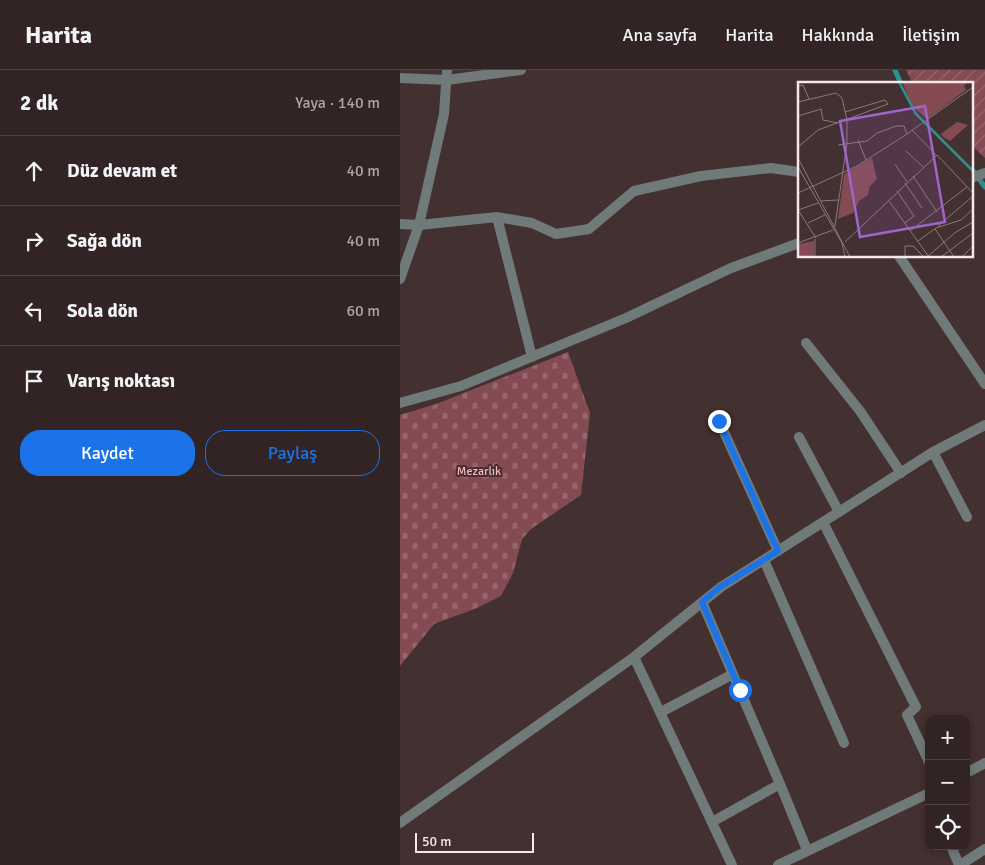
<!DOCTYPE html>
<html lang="tr">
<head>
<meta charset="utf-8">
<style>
	body { margin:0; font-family:Signika,sans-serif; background:#3d3032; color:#f1f3f6 }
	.controls { position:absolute; right:15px; bottom:15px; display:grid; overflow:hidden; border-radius:10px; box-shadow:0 2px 8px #0003 }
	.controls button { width:45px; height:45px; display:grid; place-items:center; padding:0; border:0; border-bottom:1px solid #4d4142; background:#322425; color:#f1f3f6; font:25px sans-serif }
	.scale { position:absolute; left:15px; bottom:12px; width:119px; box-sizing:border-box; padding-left:5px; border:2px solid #f5e8e8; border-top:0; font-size:14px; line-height:18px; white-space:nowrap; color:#f5e8e8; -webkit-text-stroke:4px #433031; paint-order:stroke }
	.stop { position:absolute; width:15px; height:15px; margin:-11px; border:4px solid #1a73e8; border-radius:50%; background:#fff }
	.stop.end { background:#1a73e8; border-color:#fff; box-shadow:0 1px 5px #0008 }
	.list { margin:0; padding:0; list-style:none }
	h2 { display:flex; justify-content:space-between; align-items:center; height:65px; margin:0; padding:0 20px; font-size:21px }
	h2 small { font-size:16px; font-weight:400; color:#a8a4a7 }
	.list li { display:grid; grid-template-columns:32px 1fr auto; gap:15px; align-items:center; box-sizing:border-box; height:70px; padding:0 20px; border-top:1px solid #4d4142 }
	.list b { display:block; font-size:19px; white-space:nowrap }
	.list em { font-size:16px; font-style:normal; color:#a8a4a7 }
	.actions { display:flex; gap:10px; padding:15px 20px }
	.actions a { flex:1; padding:11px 0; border:1px solid #1a73e8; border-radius:20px; text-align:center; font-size:18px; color:#1a73e8 }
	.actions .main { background:#1a73e8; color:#fff }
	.icon { flex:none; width:28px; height:28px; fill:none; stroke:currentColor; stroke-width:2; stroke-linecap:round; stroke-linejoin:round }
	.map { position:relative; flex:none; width:585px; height:795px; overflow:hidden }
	header { display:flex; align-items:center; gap:30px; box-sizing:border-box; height:70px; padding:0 25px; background:#322425; border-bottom:1px solid #4d4142 }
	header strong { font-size:24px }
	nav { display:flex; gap:28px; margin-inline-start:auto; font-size:18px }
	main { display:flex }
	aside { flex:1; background:#322425 }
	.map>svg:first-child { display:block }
	.cemetery { fill:url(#cemetery-stones) }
	.garden { fill:url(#garden-furrows) }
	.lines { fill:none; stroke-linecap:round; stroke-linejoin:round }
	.stream { stroke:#2c928e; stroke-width:5 }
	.street { stroke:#6f7a79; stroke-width:10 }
	.route { stroke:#1a73e8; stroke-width:6 }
	.labels { text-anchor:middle; stroke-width:4; stroke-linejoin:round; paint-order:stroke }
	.park-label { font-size:12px; fill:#ffb5bb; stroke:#433031 }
	.inset-river { fill:none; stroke:#2c928e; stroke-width:2.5 }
	.inset-road { fill:none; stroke:#8a7a7a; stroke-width:1 }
	.view { fill:#a064cb; fill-opacity:0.15; stroke:#a064cb; stroke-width:2.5 }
	.inset-edge { fill:none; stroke:#f5e8e8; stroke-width:2.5 }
</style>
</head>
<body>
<header>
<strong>Harita</strong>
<nav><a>Ana sayfa</a><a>Harita</a><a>Hakkında</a><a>İletişim</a></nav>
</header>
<main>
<aside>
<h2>2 dk<small>Yaya · 140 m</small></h2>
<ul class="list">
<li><svg class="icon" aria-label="ahead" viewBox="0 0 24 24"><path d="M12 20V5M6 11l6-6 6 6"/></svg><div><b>Düz devam et</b></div><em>40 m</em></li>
<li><svg class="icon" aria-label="right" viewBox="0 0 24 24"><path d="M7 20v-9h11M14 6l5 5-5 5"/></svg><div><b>Sağa dön</b></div><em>40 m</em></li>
<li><svg class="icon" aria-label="left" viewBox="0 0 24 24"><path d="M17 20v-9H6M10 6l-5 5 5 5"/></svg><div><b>Sola dön</b></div><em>60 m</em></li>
<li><svg class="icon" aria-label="arrive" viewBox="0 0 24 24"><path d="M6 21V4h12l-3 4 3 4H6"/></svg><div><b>Varış noktası</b></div></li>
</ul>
<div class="actions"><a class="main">Kaydet</a><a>Paylaş</a></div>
</aside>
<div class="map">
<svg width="585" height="795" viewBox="0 0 585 795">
	<defs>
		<pattern id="cemetery-stones" width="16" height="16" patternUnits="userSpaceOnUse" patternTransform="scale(1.25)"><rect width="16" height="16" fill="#844c52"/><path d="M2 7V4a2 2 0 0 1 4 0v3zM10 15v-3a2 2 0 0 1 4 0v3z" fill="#96666b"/></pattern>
		<pattern id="garden-furrows" width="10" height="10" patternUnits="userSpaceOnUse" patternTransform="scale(1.25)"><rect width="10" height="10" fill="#844c52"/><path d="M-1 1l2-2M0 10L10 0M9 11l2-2" fill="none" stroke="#96666b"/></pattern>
	</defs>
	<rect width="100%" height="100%" fill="#433031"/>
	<path class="cemetery" d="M 168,282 L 190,343 L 181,425 L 131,459 L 122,469 L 113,503 L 101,526 L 77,538 L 34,554 L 0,596 L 0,345 L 36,334 Z"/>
	<path class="garden" d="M 506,0 L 585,0 L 585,88 L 571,75 L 571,14 L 513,14 Z"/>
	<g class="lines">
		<path class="stream" d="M 495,0 L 501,14
			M 571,98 L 585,117"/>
		<path class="street" d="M 0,8 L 47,10 L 121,0
			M 571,108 L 585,103
			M 97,147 L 132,287
			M 0,154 L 19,155 L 97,147 L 132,153 L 156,164 L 189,159 L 234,121 L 301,106 L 371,98 L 399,102
			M 499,186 L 585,314
			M 0,209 L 19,155 L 44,44 L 47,0
			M 406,273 L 460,341 L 501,403
			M 0,333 L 61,316 L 226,248 L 331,198 L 399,173
			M 319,351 L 378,481
			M 399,367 L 439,442
			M 533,382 L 567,447
			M 423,452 L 516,637 L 507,645 L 529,692
			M 364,490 L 444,673
			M 302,532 L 380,714 L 312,752
			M 234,587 L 332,795
			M 261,642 L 333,604
			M 566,703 L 585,693
			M 380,714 L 407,780
			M 0,753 L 234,587 L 321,517 L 533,382 L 585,355
			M 551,776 L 559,795
			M 378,795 L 529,723
			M 560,795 L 585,779"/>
	</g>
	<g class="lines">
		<path class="route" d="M 319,351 L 378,481 L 320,517 L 302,532 L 340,620"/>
	</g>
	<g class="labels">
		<g class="park-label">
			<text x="79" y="405">Mezarlık</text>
		</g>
	</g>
	<g transform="translate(398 12)">
		<rect width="175" height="175" fill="#433031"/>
		<path d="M 74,76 L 79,97 L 72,104 L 70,113 L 61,119 L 55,131 L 40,137 L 46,92 ZM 16,159 L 16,175 L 0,175 L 0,162 Z" fill="#844c52"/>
		<path d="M 104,0 L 168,0 L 169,1 L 166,4 L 168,8 L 129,37 L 114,24 ZM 159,40 L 170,43 L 152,59 L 145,55 L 143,52 Z" fill="#844c52"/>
		<path class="inset-river" d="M 101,0 L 118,32 L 175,89"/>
		<path class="inset-road" d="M 0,4 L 5,3 L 11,17M 0,20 L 38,11 L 44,16 L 49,38 L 49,61 L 37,144M 0,34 L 23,27 L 25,38 L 40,41M 114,48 L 139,74M 109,52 L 175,5M 60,58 L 68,78M 0,65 L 20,48 L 90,22 L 87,18 L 47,30M 108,69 L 125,85M 0,76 L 52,175M 97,82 L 109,100M 0,85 L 44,161 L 47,175M 115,94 L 139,130M 107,101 L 124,126M 99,109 L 116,134 L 107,141M 0,111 L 59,84 L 109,52 L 106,44 L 98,44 L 79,51 L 69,59 L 40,63M 22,119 L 40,118M 91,119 L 131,175M 0,128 L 18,156M 0,128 L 20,121M 10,141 L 27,133M 140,144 L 175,114M 137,147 L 156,175M 112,149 L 169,105M 17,157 L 17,175M 120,159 L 138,146 L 163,138 L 175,127M 47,160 L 139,73 L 175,111M 0,161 L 35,148M 130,174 L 158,150 L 175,140M 107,175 L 107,164 L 115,164 L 126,175M 143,175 L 175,151M 164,175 L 175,164"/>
		<path class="view" d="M 127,24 L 147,140 L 62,155 L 42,39 Z"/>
		<rect width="175" height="175" class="inset-edge"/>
	</g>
</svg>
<div class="controls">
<button>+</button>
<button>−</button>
<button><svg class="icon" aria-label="locate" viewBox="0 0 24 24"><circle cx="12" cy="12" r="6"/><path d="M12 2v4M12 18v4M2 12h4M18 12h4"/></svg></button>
</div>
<div class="scale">50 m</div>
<div class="stop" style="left:340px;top:620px"></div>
<div class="stop end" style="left:319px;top:351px"></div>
</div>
</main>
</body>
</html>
